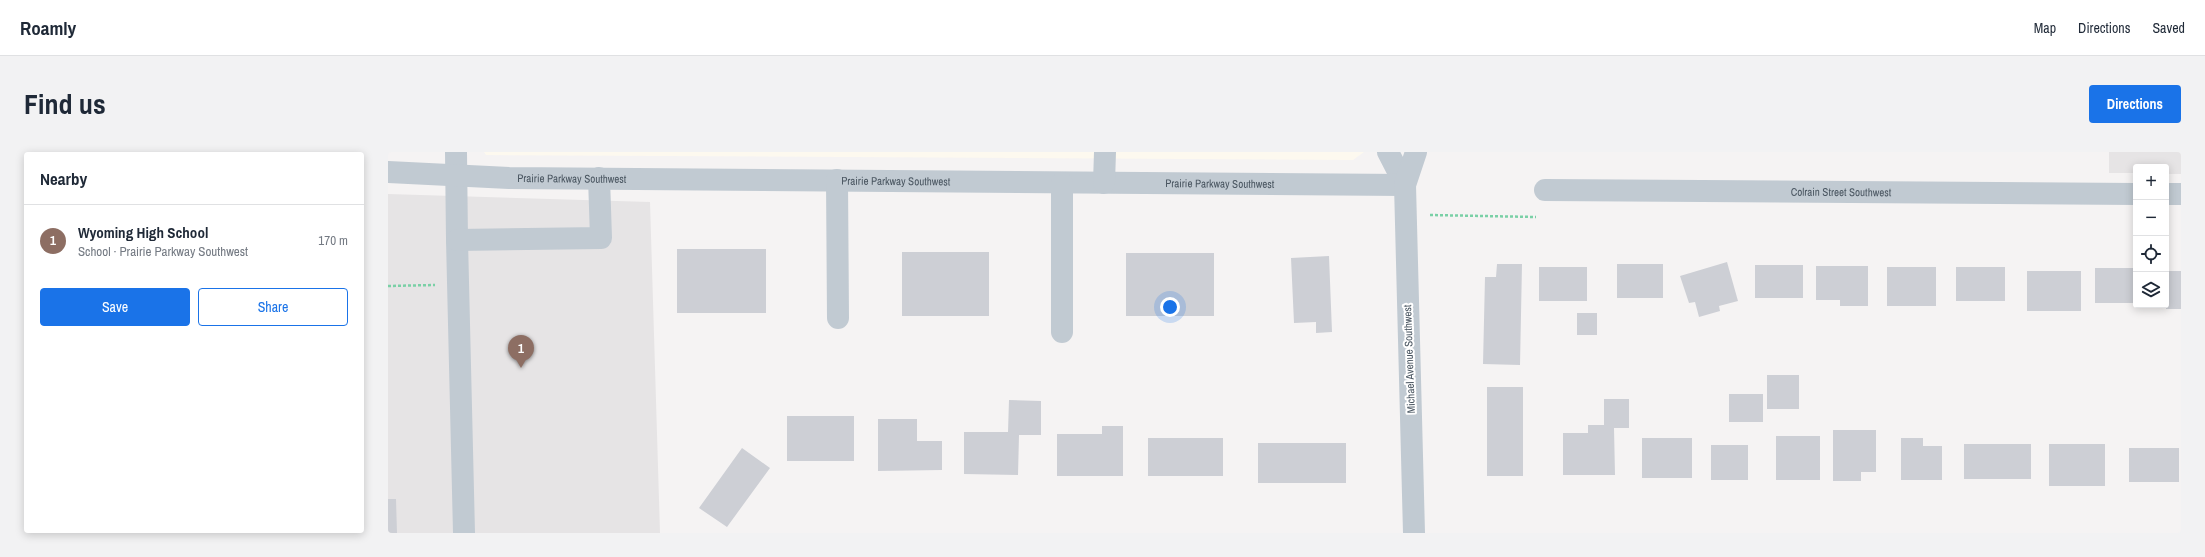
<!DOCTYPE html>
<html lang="en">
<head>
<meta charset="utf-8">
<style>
	body { margin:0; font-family:"Archivo Narrow",sans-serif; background:#f2f2f3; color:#1f2937 }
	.controls { position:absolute; right:12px; top:12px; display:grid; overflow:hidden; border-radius:4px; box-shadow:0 2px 10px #0003 }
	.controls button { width:36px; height:36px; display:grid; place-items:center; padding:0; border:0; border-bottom:1px solid #e0e1e3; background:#fff; color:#1f2937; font:20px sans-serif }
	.you { position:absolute; left:782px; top:155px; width:14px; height:14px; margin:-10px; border:3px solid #fff; border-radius:50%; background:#1a73e8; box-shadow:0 0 0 6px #1a73e833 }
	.badge { display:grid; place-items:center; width:26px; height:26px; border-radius:50%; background:#1a73e8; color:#fff; font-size:13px; font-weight:700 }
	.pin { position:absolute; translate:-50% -33px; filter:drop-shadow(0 1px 2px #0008) }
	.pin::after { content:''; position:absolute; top:21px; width:14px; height:12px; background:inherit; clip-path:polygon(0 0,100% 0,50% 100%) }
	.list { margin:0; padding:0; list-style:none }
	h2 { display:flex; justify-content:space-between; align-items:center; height:52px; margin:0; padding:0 16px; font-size:17px }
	h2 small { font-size:13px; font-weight:400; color:#747a83 }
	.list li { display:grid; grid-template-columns:26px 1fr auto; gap:12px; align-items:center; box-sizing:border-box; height:72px; padding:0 16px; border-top:1px solid #e0e1e3 }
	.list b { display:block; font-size:15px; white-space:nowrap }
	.list p { margin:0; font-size:13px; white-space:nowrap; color:#747a83 }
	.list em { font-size:13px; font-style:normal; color:#747a83 }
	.actions { display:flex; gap:8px; padding:12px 16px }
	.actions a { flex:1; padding:9px 0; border:1px solid #1a73e8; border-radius:4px; text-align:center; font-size:14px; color:#1a73e8 }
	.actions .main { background:#1a73e8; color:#fff }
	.icon { flex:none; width:22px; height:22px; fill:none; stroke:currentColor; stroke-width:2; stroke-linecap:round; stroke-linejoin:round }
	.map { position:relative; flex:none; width:1793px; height:381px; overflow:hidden; border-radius:4px }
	header { display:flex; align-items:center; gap:24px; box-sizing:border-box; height:56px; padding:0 20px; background:#fff; border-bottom:1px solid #e0e1e3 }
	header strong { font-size:19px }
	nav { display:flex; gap:22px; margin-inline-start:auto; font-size:14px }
	.intro { display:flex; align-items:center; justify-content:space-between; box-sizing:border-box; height:96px; padding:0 24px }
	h1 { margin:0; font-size:28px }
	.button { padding:10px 18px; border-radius:4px; background:#1a73e8; color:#fff; font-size:14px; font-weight:700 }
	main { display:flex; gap:24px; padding:0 24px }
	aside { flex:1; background:#fff; border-radius:4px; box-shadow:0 2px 10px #0003 }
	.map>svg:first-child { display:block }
	.commercial { fill:#fdf9ef }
	.education { fill:#e6e4e5 }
	.building { fill:#cdcfd5 }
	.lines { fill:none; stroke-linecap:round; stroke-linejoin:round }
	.path { stroke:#7ad0a6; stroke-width:2.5; stroke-dasharray:3 2; stroke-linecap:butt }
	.minor { stroke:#c1cad2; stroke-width:22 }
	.labels { text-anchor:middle; stroke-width:4; stroke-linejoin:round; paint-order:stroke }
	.street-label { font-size:11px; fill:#4a5661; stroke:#fff }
</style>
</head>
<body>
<header>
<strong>Roamly</strong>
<nav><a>Map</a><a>Directions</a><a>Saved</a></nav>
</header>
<div class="intro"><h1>Find us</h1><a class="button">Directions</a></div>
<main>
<aside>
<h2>Nearby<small></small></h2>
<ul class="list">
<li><span class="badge" style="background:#8d6e63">1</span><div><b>Wyoming High School</b><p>School · Prairie Parkway Southwest</p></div><em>170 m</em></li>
</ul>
<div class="actions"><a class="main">Save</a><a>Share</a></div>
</aside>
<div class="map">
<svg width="1793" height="381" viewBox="0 0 1793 381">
	<rect width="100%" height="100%" fill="#f5f3f3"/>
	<path class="commercial" d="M 96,0 L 976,0 L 965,8 L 98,3 Z"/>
	<path class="education" d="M 1721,0 L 1793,0 L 1793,22 L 1778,22 L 1778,15 L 1748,15 L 1748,21 L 1721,21 Z
		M 0,42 L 262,50 L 272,381 L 0,381 Z"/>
	<path class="building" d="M 289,97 L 378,97 L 378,161 L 289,161 Z
		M 514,100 L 601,100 L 601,164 L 514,164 Z
		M 738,101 L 826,101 L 826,164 L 738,164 Z
		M 941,104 L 944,180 L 928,181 L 928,170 L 906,171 L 903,106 Z
		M 1339,110 L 1350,149 L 1331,154 L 1332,159 L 1311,165 L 1307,150 L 1301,151 L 1292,124 Z
		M 1109,112 L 1134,112 L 1132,213 L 1095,212 L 1097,125 L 1108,125 Z
		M 1229,112 L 1275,112 L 1275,146 L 1229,146 Z
		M 1367,113 L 1415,113 L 1415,146 L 1367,146 Z
		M 1428,114 L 1480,114 L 1480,154 L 1452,154 L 1452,148 L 1428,148 Z
		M 1151,115 L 1199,115 L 1199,149 L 1151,149 Z
		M 1499,115 L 1548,115 L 1548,154 L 1499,154 Z
		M 1568,115 L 1617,115 L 1617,149 L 1568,149 Z
		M 1707,116 L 1748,116 L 1748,151 L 1707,151 Z
		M 1639,119 L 1693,119 L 1693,159 L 1639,159 Z
		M 1778,119 L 1793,119 L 1793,157 L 1778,157 Z
		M 1189,161 L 1209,161 L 1209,183 L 1189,183 Z
		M 1379,223 L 1411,223 L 1411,257 L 1379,257 Z
		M 1099,235 L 1135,235 L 1135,324 L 1099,324 Z
		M 1341,242 L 1375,242 L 1375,270 L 1341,270 Z
		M 1216,247 L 1241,247 L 1241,276 L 1226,276 L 1227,323 L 1175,323 L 1175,281 L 1200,281 L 1200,273 L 1216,273 Z
		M 621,248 L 653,249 L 653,283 L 631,283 L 630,323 L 576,322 L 576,280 L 620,280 Z
		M 399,264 L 466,264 L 466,309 L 399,309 Z
		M 490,267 L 529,267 L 529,289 L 554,289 L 554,318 L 490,319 Z
		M 714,274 L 735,274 L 735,324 L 669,324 L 669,282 L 714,282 Z
		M 1445,278 L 1488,278 L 1488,320 L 1473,320 L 1473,329 L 1445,329 Z
		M 1388,284 L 1432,284 L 1432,328 L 1388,328 Z
		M 760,286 L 835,286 L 835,324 L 760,324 Z
		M 1254,286 L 1304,286 L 1304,326 L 1254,326 Z
		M 1513,286 L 1535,286 L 1535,294 L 1554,294 L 1554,328 L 1513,328 Z
		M 870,291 L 958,291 L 958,331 L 870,331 Z
		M 1576,292 L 1643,292 L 1643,327 L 1576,327 Z
		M 1661,292 L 1717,292 L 1717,334 L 1661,334 Z
		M 1323,293 L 1360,293 L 1360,328 L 1323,328 Z
		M 354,296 L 382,316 L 339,375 L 311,356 Z
		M 1741,296 L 1791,296 L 1791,330 L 1741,330 Z
		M 0,347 L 8,347 L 9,381 L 0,381 Z"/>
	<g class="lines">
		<path class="path" d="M 1042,63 L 1148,65
			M 0,134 L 47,133"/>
		<g class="minor">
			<path d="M 68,0 L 69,88 L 76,381"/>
			<path d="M 1000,0 L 1017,33"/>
			<path id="s1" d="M 0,20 L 121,26 L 1017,33"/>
			<path d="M 449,28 L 450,166"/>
			<path d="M 716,31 L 717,0"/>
			<path id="s2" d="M 1157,38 L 1748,42"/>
			<path d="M 1778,42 L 1793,42"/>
			<path d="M 69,88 L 213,86 L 211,26"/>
			<path d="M 674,180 L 674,31"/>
			<path d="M 1026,381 L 1017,33 L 1028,0"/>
		</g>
	</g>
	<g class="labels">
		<g class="street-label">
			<text dy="4" stroke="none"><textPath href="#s1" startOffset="184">Prairie Parkway Southwest</textPath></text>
			<text dy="4" stroke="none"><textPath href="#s1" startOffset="508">Prairie Parkway Southwest</textPath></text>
			<text dy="4" stroke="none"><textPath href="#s1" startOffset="832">Prairie Parkway Southwest</textPath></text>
			<text dy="4" stroke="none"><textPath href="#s2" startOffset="296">Colrain Street Southwest</textPath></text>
			<text transform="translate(1021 207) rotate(-92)" y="4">Michael Avenue Southwest</text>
		</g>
	</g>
</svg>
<div class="controls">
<button>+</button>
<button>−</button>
<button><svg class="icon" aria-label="locate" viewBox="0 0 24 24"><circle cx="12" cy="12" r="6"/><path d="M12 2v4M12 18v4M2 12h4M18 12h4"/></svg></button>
<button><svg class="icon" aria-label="layers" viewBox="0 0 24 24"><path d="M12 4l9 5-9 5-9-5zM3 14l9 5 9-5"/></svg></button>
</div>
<div class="you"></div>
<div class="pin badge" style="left:133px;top:216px;background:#8d6e63">1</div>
</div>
</main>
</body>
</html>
